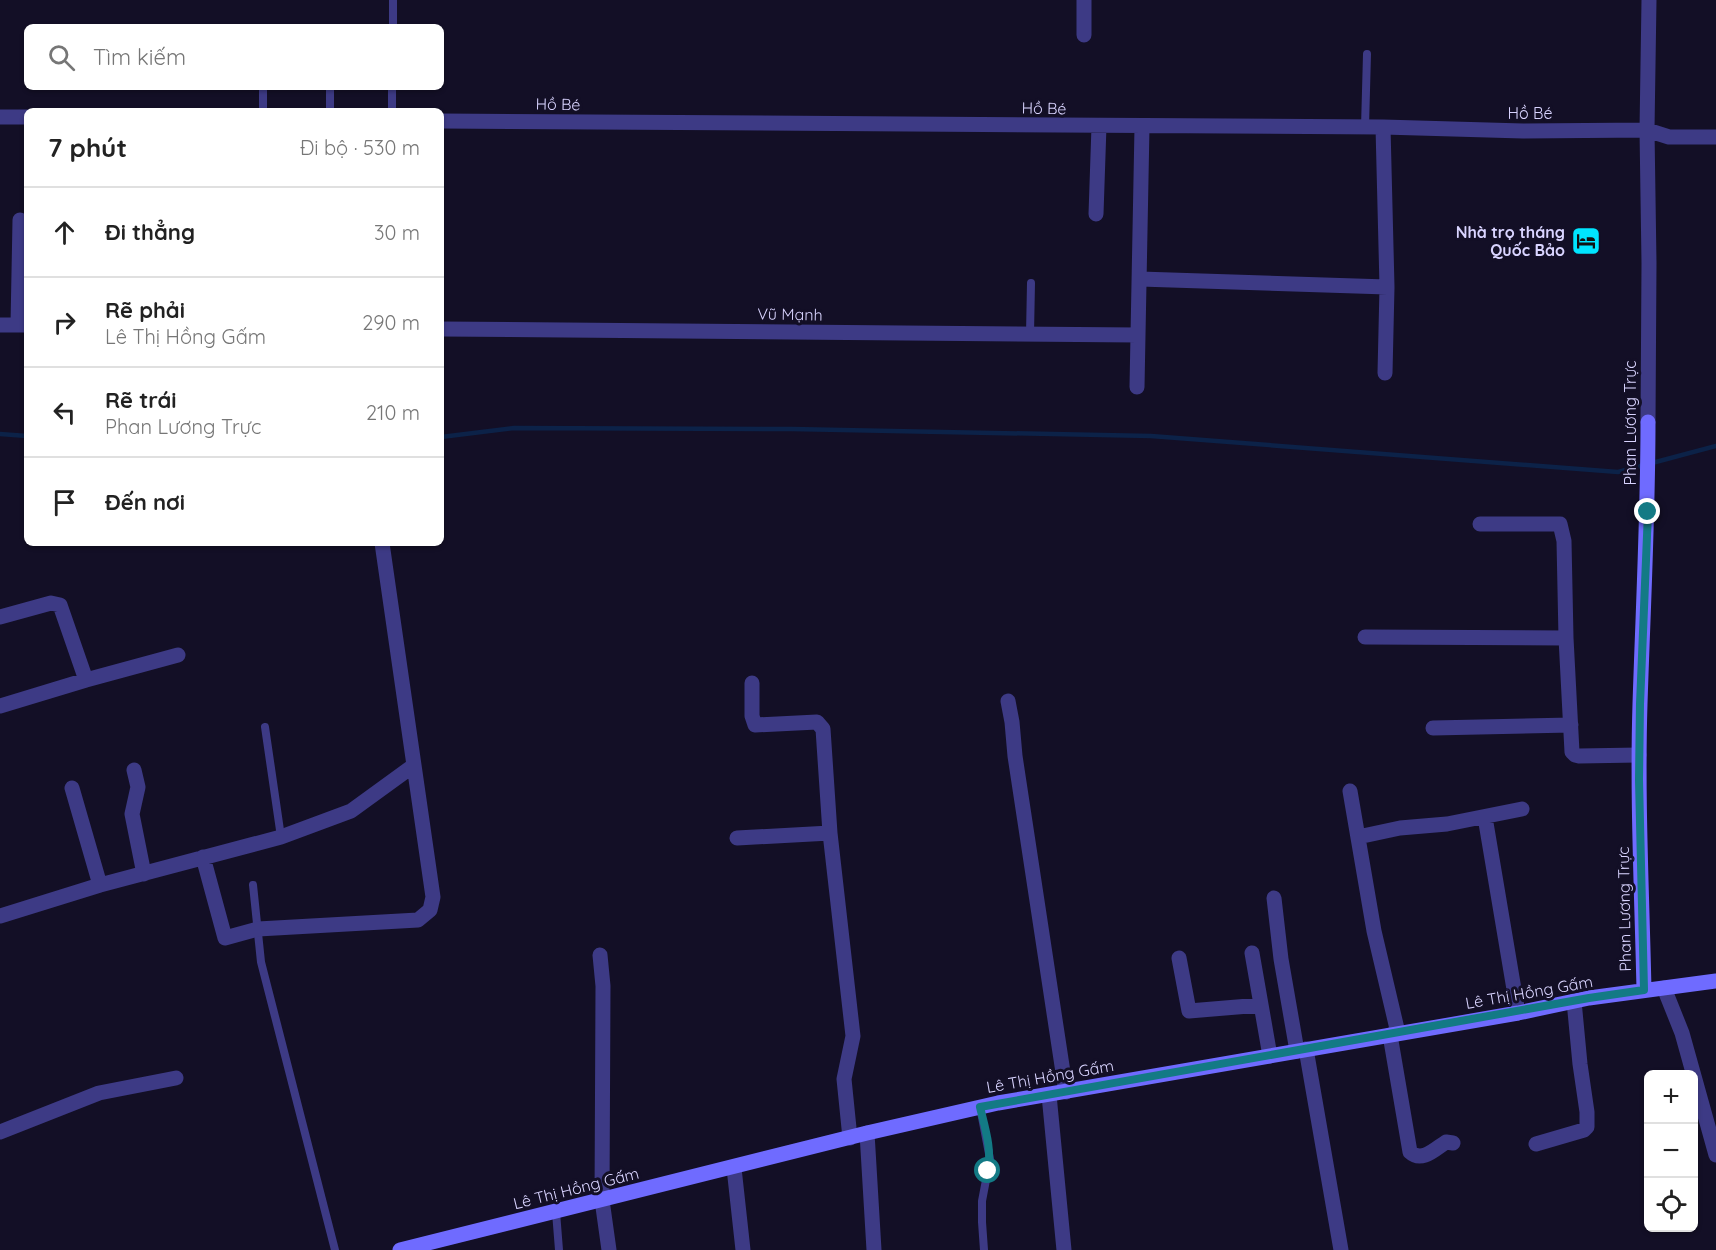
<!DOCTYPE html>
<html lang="vi">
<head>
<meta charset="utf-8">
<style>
	body { margin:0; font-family:Quicksand,sans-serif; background:#f2f2f2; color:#222 }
	.controls { position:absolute; right:18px; bottom:18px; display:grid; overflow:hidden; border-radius:9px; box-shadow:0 2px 4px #0004 }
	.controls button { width:54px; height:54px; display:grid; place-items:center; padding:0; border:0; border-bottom:2px solid #e0e0e0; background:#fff; color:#222; font:30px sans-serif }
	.stop { position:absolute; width:18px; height:18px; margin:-14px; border:4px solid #137a85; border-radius:50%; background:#fff }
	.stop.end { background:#137a85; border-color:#fff; box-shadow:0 2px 6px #0008 }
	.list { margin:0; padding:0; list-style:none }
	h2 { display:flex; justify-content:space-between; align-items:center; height:78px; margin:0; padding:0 24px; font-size:26px }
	h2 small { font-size:20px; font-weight:400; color:#767676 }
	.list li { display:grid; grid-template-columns:39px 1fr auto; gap:18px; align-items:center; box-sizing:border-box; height:90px; padding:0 24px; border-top:2px solid #e0e0e0 }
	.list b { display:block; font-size:22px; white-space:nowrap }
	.list p { margin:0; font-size:20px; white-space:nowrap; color:#767676 }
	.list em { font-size:20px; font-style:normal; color:#767676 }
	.icon { flex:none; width:33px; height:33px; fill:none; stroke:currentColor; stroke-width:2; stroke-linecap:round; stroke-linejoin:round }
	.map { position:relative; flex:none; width:1716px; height:1250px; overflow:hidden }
	.search { position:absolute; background:#fff; box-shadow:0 2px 4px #0004; left:24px; top:24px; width:420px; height:66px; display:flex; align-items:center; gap:15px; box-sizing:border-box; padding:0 21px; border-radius:9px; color:#767676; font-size:22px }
	.panel { position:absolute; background:#fff; box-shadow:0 2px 4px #0004; left:24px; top:108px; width:420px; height:438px; border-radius:9px }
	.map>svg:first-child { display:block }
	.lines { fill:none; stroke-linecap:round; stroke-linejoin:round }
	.stream { stroke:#0c2248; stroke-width:4.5 }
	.lane { stroke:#3d3a85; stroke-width:8 }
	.street { stroke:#3d3a85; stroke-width:15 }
	.secondary { stroke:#6f6bff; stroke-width:15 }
	.route { stroke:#137a85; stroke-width:8 }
	.labels { text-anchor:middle; stroke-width:6; stroke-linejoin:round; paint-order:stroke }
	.street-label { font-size:16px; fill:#d9d4ff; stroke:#130f26 }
	.poi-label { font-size:16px; font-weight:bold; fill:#d9d4ff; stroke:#130f26; text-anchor:end }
</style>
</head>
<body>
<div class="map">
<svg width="1716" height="1250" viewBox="0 0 1716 1250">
	<rect width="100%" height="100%" fill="#130f26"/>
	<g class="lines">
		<path class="stream" d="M 0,434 L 27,436
			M 441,437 L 514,428 L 792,429 L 1151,436 L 1618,472 L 1644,465
			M 1652,463 L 1716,446"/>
		<path class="lane" d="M 393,27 L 393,0
			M 330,87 L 330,111
			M 263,111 L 263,87
			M 392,111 L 392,87
			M 1365,127 L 1367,54
			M 1030,334 L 1031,283
			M 265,727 L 281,837
			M 253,885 L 261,962 L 335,1250
			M 980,1107 L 990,1159 L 982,1201 L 982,1222 L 984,1250
			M 556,1212 L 559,1250"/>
		<path class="street" d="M 1084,0 L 1084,35
			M 0,117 L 27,117
			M 441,121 L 1383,127 L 1523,131 L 1647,130 L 1669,137 L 1716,137
			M 1383,127 L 1387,287 L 1385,373
			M 1096,214 L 1099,126
			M 1140,279 L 1387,287
			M 0,325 L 27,325
			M 18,325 L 20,220
			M 441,329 L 1138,335
			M 1137,387 L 1142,127
			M 1648,422 L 1649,263 L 1647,130 L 1649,0
			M 1480,524 L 1560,524 L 1564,541 L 1566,638 L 1572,752 L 1575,755 L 1579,756 L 1639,755
			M 0,617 L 51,603 L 60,605 L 86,680
			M 1365,637 L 1566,638
			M 752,683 L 752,716 L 755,725 L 817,722 L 823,729 L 830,833 L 853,1036 L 844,1079 L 850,1138
			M 1008,701 L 1012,722 L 1015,756 L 1066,1092
			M 0,706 L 86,680 L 178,655
			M 1433,728 L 1571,725
			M 134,770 L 138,787 L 132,814 L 144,874
			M 72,788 L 100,885
			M 1350,791 L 1374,931 L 1398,1033
			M 1485,817 L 1518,1013
			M 1358,837 L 1400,828 L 1447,824 L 1522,809
			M 737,838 L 830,833
			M 203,857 L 225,938 L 258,929 L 418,920 L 430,910 L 433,897 L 382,543
			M 1274,898 L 1281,959 L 1297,1051
			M 0,916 L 100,885 L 281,837 L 351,811 L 413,766
			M 1252,953 L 1270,1056
			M 600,955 L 603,986 L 602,1200 L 609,1250
			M 1179,958 L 1189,1011 L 1261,1005
			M 1664,988 L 1682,1033 L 1716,1155
			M 1390,1035 L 1410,1152 C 1422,1163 1435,1149 1446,1142 L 1453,1143
			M 1306,1049 L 1341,1250
			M 1049,1095 L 1064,1250
			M 0,1132 L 99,1093 L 176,1078
			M 867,1133 L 874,1250
			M 1536,1144 L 1584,1130 L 1587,1127 L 1587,1112 L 1580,1064 L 1574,1001
			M 734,1168 L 743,1250"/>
		<path class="secondary" d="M 1644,990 C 1642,895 1637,799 1640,704 C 1643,610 1648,516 1648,422
			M 400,1250 L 867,1133 L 998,1103 L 1518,1013 L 1589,998 L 1716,981"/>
	</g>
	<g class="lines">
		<path class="route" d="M 988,1171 C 992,1149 985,1128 980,1107 L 1589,998 L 1644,990 L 1639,780 L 1640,704 L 1648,512"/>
	</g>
	<defs>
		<g id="hotel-square" transform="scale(1.5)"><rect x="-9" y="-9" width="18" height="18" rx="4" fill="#00e5ff" stroke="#130f26"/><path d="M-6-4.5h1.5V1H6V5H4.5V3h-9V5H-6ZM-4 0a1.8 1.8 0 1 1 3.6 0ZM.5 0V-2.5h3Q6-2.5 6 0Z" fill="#111"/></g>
	</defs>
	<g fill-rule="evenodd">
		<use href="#hotel-square" x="1586" y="241"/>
	</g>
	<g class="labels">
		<g class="street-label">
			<text transform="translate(558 104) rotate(1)" y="6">Hồ Bé</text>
			<text transform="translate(1044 108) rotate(1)" y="6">Hồ Bé</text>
			<text x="1530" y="119">Hồ Bé</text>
			<text transform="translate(790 314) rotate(1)" y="6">Vũ Mạnh</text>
			<text transform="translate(1630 423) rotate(-90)" y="6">Phan Lương Trực</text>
			<text transform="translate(1624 909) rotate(-91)" y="6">Phan Lương Trực</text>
			<text transform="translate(1529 992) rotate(-10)" y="6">Lê Thị Hồng Gấm</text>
			<text transform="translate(1050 1076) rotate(-10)" y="6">Lê Thị Hồng Gấm</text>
			<text transform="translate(576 1188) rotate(-14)" y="6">Lê Thị Hồng Gấm</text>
		</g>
		<g class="poi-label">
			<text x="1565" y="238">Nhà trọ tháng<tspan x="1565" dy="18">Quốc Bảo</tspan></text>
		</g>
	</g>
</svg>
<div class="controls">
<button>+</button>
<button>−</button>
<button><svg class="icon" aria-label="locate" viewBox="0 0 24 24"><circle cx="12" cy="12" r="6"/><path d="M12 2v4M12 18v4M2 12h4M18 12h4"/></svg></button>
</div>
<div class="stop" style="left:988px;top:1171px"></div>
<div class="stop end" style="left:1648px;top:512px"></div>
<div class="search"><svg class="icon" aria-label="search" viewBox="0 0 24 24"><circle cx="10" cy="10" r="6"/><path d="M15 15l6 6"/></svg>Tìm kiếm</div>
<section class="panel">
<h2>7 phút<small>Đi bộ · 530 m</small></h2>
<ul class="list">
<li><svg class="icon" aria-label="ahead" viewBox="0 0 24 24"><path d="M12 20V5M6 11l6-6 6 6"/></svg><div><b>Đi thẳng</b></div><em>30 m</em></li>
<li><svg class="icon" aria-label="right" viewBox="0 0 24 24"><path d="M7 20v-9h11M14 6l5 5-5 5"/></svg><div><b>Rẽ phải</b><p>Lê Thị Hồng Gấm</p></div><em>290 m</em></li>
<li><svg class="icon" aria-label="left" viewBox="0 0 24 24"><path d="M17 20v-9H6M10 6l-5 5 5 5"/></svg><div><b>Rẽ trái</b><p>Phan Lương Trực</p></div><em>210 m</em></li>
<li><svg class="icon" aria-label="arrive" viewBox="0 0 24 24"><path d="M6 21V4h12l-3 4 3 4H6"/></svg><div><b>Đến nơi</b></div></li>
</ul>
</section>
</div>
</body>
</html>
